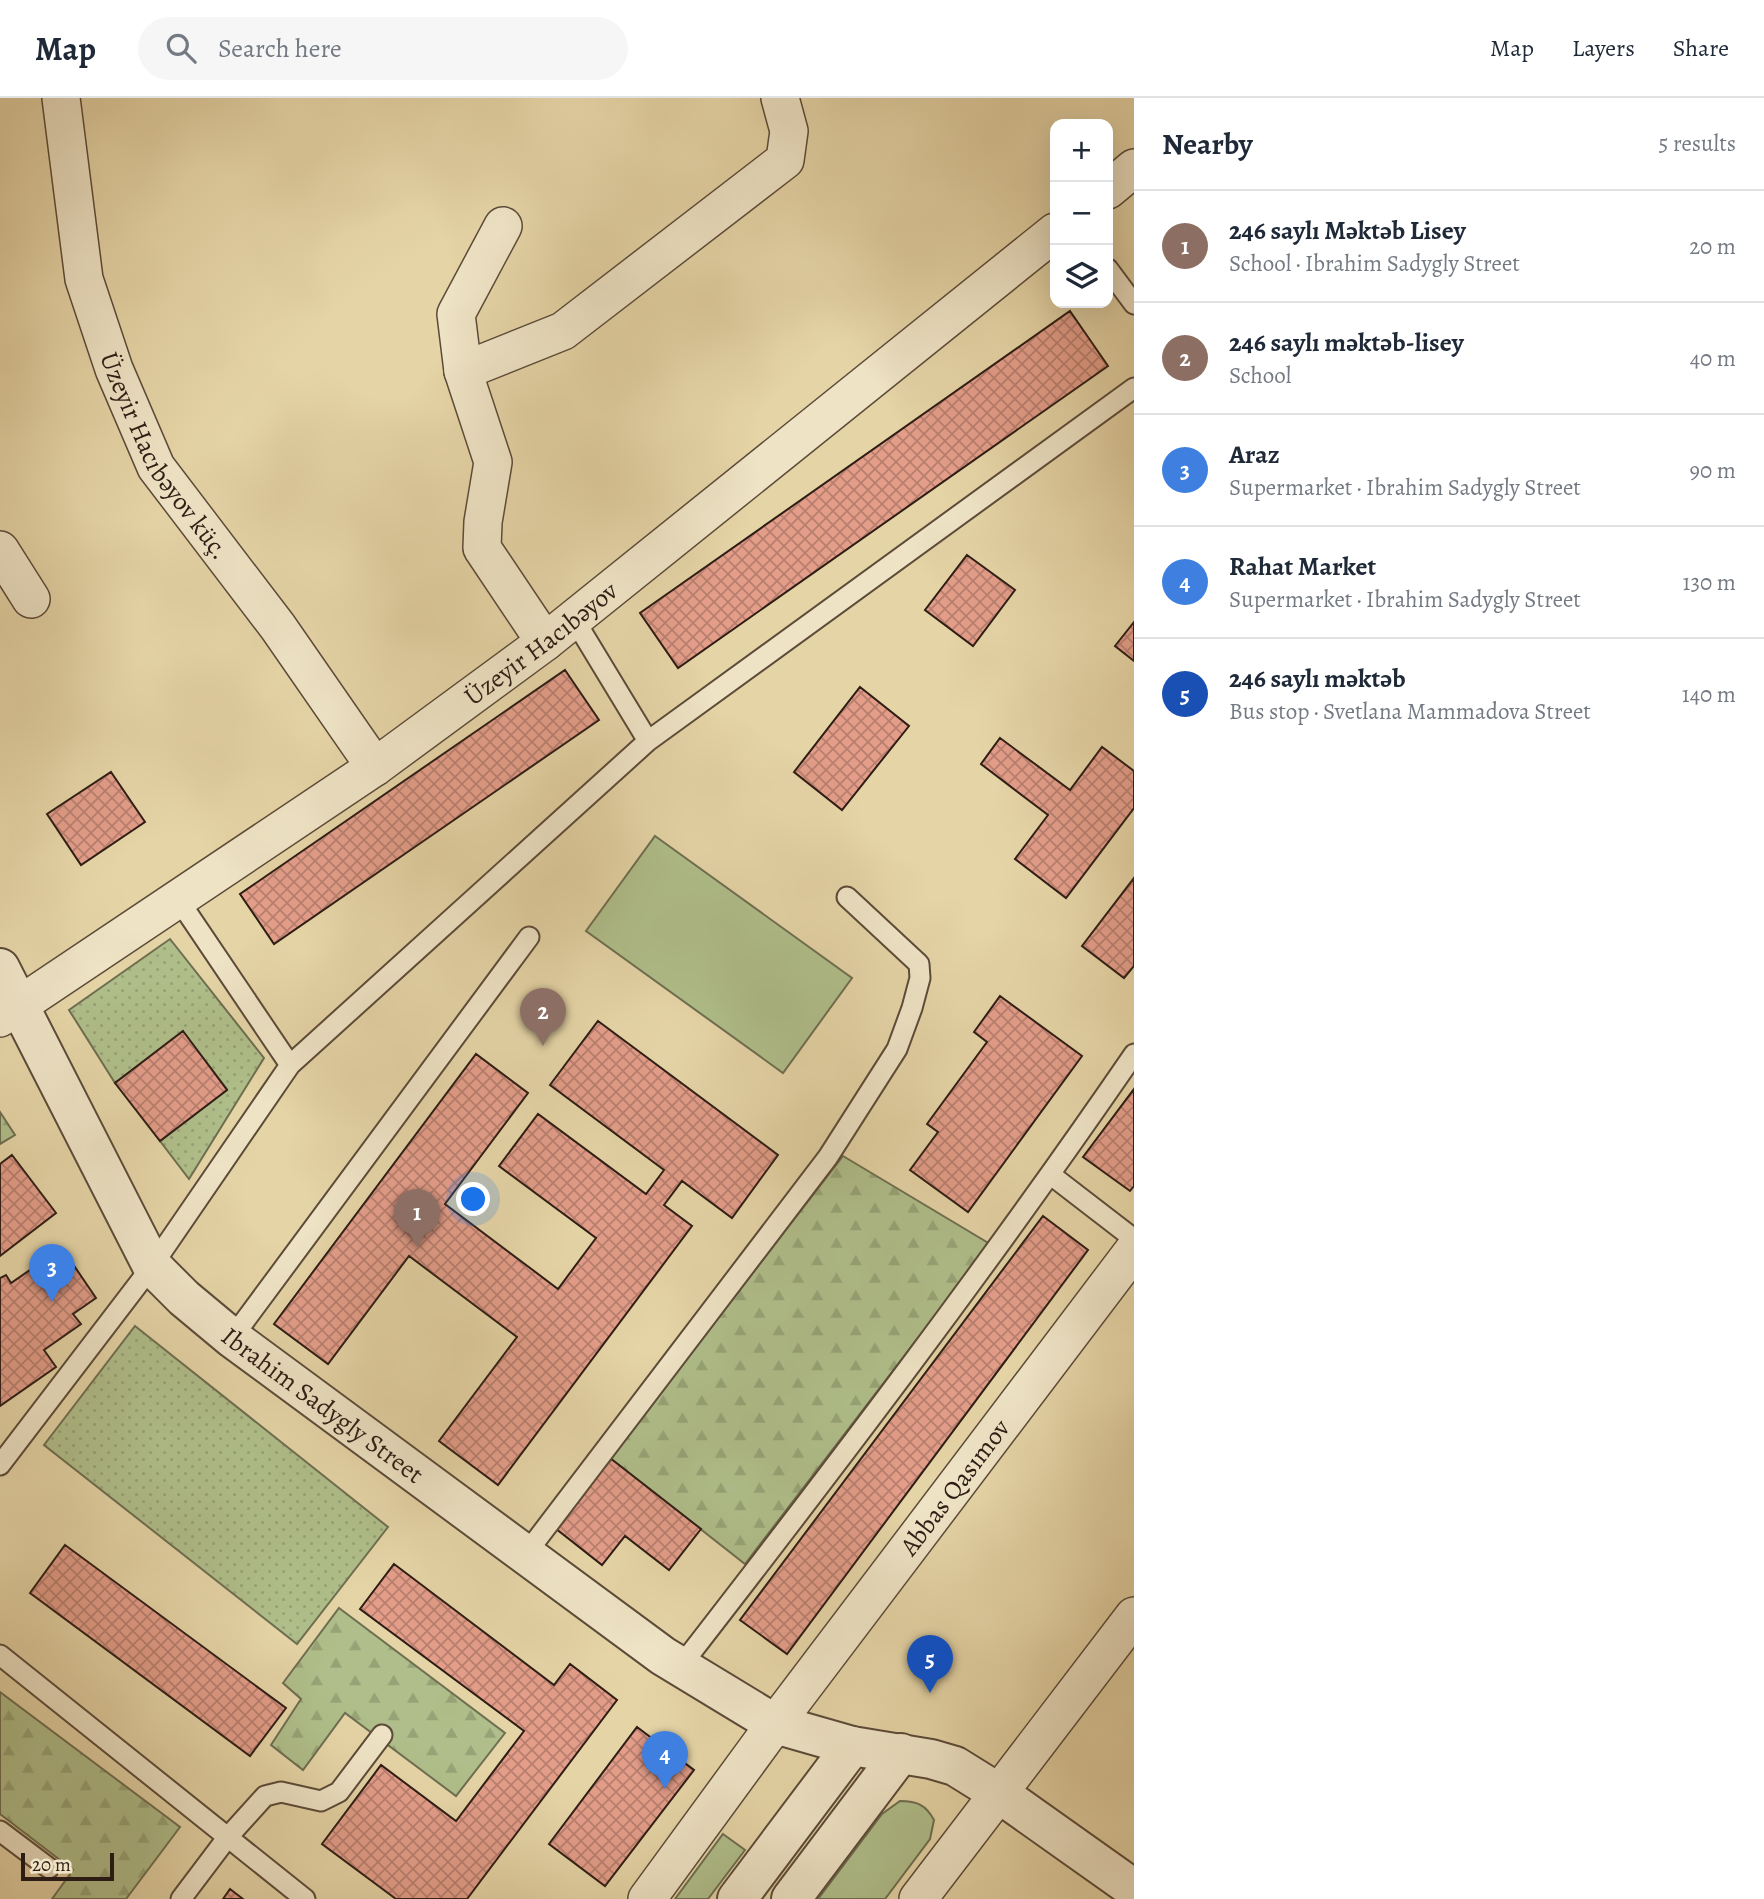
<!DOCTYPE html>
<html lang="en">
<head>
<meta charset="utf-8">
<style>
	body { margin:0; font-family:Alegreya,serif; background:#f6f6f7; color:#1f2937 }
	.controls { position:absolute; right:21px; top:21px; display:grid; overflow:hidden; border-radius:14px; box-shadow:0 7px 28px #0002 }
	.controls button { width:63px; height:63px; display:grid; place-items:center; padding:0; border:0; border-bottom:2px solid #e0e1e3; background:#fff; color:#1f2937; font:35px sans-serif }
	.scale { position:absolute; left:21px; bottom:18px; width:93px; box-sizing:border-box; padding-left:7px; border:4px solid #2e1d15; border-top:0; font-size:19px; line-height:24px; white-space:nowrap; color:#2e1d15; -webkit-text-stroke:5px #eee3c5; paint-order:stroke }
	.you { position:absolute; left:474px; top:1102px; width:24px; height:24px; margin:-18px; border:5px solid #fff; border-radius:50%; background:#1a73e8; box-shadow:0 0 0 10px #1a73e833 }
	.badge { display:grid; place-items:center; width:46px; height:46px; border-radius:50%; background:#db2777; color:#fff; font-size:23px; font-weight:700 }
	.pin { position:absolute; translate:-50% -58px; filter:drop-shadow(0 2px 4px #0008) }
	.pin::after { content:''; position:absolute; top:37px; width:24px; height:21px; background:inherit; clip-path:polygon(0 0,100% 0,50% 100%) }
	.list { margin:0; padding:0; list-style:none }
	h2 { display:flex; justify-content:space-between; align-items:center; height:91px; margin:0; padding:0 28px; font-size:30px }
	h2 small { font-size:23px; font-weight:400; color:#747a83 }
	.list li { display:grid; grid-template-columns:46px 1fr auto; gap:21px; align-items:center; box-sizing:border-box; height:112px; padding:0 28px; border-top:2px solid #e0e1e3 }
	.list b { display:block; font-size:26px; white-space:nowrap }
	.list p { margin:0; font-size:23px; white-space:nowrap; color:#747a83 }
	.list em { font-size:23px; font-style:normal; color:#747a83 }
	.icon { flex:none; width:38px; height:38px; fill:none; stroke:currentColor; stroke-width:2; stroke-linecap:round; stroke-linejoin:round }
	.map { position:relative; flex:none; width:1134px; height:1801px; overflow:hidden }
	header { display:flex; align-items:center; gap:42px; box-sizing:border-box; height:98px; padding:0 35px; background:#fff; border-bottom:2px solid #e0e1e3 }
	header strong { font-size:33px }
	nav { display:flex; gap:38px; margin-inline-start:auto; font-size:24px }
	.search { width:490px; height:63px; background:#f6f6f7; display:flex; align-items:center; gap:18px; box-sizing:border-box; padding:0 24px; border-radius:38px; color:#747a83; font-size:26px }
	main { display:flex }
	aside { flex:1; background:#fff }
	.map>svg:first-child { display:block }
	.green { fill:#afbe8a; stroke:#6e6e50; stroke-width:2 }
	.forest { fill:url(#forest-firs); stroke:#6e6e50; stroke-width:2 }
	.park { fill:url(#park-dots); stroke:#6e6e50; stroke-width:2 }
	.building { fill:url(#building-cross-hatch); stroke:#2e1d15; stroke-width:2 }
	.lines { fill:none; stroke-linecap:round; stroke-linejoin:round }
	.service-casing { stroke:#5c4b39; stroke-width:23 }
	.minor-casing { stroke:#5c4b39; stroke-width:40 }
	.tertiary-casing { stroke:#5c4b39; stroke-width:42 }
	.service { stroke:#eee3c5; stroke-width:19 }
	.minor { stroke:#eee3c5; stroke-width:37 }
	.tertiary { stroke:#eee3c5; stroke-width:38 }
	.labels { text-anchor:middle; stroke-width:7; stroke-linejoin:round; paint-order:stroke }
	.street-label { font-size:26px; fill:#2e1d15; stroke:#eee3c5 }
</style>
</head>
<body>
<header>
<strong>Map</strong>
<div class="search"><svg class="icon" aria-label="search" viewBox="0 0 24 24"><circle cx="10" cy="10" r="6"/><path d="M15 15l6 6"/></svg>Search here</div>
<nav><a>Map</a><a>Layers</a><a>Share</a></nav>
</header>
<main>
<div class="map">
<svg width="1134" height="1801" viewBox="0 0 1134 1801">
	<defs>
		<pattern id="forest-firs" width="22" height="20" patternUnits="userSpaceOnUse" patternTransform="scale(1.75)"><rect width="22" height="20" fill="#afbe8a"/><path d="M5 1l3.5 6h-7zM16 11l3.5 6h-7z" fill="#97a376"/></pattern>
		<pattern id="park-dots" width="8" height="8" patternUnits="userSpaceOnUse" patternTransform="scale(1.75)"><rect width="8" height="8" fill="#afbe8a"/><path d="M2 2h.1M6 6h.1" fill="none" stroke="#97a376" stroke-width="1.8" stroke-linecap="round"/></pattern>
		<pattern id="building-cross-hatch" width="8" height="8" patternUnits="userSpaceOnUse" patternTransform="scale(1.75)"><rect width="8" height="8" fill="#e39d89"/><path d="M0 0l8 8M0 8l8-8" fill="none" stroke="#b87f6f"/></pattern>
	</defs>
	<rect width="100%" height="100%" fill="#e5d4a6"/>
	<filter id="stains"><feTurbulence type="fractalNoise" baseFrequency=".00286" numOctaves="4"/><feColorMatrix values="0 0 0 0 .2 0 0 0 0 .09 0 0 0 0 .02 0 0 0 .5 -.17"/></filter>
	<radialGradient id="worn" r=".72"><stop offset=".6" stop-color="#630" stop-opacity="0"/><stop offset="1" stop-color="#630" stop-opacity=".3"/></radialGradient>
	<path class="green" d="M 655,738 L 852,880 L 783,975 L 586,833 Z
		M 900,1703 C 917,1703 926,1707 934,1722 L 930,1741 L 885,1801 L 818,1801 L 882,1716 Z
		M 723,1736 L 745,1752 L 708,1801 L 675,1801 Z"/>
	<path class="forest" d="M 0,1014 L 15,1037 L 0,1046 Z
		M 843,1058 L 990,1146 L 745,1466 L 610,1360 Z
		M 339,1510 L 505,1635 L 456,1698 L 345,1615 L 303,1672 L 271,1647 L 301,1601 L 283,1585 Z
		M 0,1594 L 180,1729 L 126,1801 L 52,1801 L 73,1772 L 0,1716 Z"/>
	<path class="park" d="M 170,841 L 264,960 L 189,1081 L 160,1043 L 227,991 L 183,934 L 115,985 L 69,912 Z
		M 135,1228 L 388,1429 L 297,1546 L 44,1347 Z"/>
	<path class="building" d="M 1070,213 L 1108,268 L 678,570 L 640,515 Z
		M 967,457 L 1015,492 L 973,548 L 925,512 Z
		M 1134,524 L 1134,563 L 1115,548 Z
		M 565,572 L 599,622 L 274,846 L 240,796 Z
		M 860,589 L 909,628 L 842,712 L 794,674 Z
		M 1000,640 L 1070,692 L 1102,649 L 1134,673 L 1134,710 L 1066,800 L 1015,761 L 1048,717 L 981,666 Z
		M 111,674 L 145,724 L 81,767 L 47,716 Z
		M 1134,780 L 1134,868 L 1124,880 L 1082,848 Z
		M 1000,898 L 1082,958 L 968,1114 L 910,1072 L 938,1034 L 927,1026 L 987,944 L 974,934 Z
		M 598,923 L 778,1057 L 732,1120 L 682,1083 L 664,1107 L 692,1128 L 498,1387 L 439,1343 L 517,1239 L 409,1158 L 328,1266 L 274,1226 L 476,956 L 528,995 L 445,1106 L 558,1191 L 596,1140 L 499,1068 L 538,1016 L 646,1096 L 664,1072 L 550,987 Z
		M 183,933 L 227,992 L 160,1043 L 115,985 Z
		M 1134,991 L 1134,1088 L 1130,1093 L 1083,1059 Z
		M 12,1057 L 56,1115 L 0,1158 L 0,1066 Z
		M 1043,1118 L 1088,1152 L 787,1556 L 740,1522 Z
		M 62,1150 L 96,1200 L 73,1216 L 81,1226 L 44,1252 L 56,1269 L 0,1308 L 0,1180 L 6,1177 L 11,1185 Z
		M 610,1360 L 701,1431 L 669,1472 L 625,1438 L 602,1467 L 555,1430 Z
		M 65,1447 L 286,1610 L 250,1658 L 30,1495 Z
		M 394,1466 L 554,1587 L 570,1566 L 617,1602 L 467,1801 L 396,1801 L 322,1746 L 381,1667 L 456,1723 L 524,1633 L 360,1511 Z
		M 637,1629 L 694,1672 L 605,1788 L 549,1746 Z
		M 230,1791 L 243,1801 L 223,1801 Z"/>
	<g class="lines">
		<g class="service-casing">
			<path id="service" d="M 1108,171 L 1134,206
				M 574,521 L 648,643
				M 178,801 L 290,967
				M 1051,1077 L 1134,1141
				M 232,1240 L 529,839
				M 0,1367 L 152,1168 L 290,967 L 648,643 L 1134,290
				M 525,1457 L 828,1059 L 897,951 L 912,910 L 920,880 L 919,866 L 847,799
				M 0,1557 L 305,1801
				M 680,1569 C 836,1368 990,1166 1134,956
				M 0,1733 L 49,1770
				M 181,1801 L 227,1740 L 265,1698 L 281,1694 L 321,1703 L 339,1694 L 382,1637"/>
		</g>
		<g class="minor-casing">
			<g id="minor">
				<path id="s1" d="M 61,0 L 84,181 L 114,271 L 156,369 L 278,529 L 375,669"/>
				<path d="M 1108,92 L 1134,70"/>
				<path d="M 503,128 L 456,216 L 463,273 L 493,364 L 483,424 L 482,450 L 545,544"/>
				<path d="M 463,273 L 563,233 L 785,62 L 789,33 L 780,0"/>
				<path d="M 0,452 L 31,501"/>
				<path id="s2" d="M 0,920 L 375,669 L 545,544 L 1055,134"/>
				<path id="s3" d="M 647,1801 L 775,1626 L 1134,1152"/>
				<path d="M 918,1801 L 1134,1518"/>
			</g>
		</g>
		<g class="tertiary-casing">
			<g id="tertiary">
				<path id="s4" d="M 0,870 L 152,1168 L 184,1200 L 232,1240 L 663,1558 L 775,1626 L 852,1648 L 931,1661 L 955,1668 L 1000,1696 L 1134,1791"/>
				<path d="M 737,1801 L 852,1648"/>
				<path d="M 791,1801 L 901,1655"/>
			</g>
		</g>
		<use href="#service" class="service"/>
		<use href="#minor" class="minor"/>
		<use href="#tertiary" class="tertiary"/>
	</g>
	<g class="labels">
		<g class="street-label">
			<text dy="9" stroke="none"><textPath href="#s1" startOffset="378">Üzeyir Hacıbəyov küç.</textPath></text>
			<text dy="9" stroke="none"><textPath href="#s2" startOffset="658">Üzeyir Hacıbəyov</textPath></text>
			<text dy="9" stroke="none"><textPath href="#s4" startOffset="555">Ibrahim Sadygly Street</textPath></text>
			<text dy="9" stroke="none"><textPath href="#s3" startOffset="514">Abbas Qasımov</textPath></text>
		</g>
	</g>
	<rect width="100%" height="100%" filter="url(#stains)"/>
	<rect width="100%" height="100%" fill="url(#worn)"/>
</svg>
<div class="controls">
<button>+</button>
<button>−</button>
<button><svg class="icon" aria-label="layers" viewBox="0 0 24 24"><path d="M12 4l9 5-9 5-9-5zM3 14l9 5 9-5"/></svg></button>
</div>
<div class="scale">20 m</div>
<div class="you"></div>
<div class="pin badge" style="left:417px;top:1149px;background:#8d6e63">1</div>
<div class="pin badge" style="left:543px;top:948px;background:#8d6e63">2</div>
<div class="pin badge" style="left:52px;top:1204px;background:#3f7fe0">3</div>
<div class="pin badge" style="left:665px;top:1691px;background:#3f7fe0">4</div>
<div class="pin badge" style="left:930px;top:1595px;background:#1a4fb4">5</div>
</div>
<aside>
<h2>Nearby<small>5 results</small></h2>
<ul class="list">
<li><span class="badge" style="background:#8d6e63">1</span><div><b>246 saylı Məktəb Lisey</b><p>School · Ibrahim Sadygly Street</p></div><em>20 m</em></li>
<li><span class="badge" style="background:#8d6e63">2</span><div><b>246 saylı məktəb-lisey</b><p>School</p></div><em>40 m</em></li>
<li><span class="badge" style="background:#3f7fe0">3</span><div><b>Araz</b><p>Supermarket · Ibrahim Sadygly Street</p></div><em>90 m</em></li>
<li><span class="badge" style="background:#3f7fe0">4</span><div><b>Rahat Market</b><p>Supermarket · Ibrahim Sadygly Street</p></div><em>130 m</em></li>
<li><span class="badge" style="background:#1a4fb4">5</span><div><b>246 saylı mәktәb</b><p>Bus stop · Svetlana Mammadova Street</p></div><em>140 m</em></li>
</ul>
</aside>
</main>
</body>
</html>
